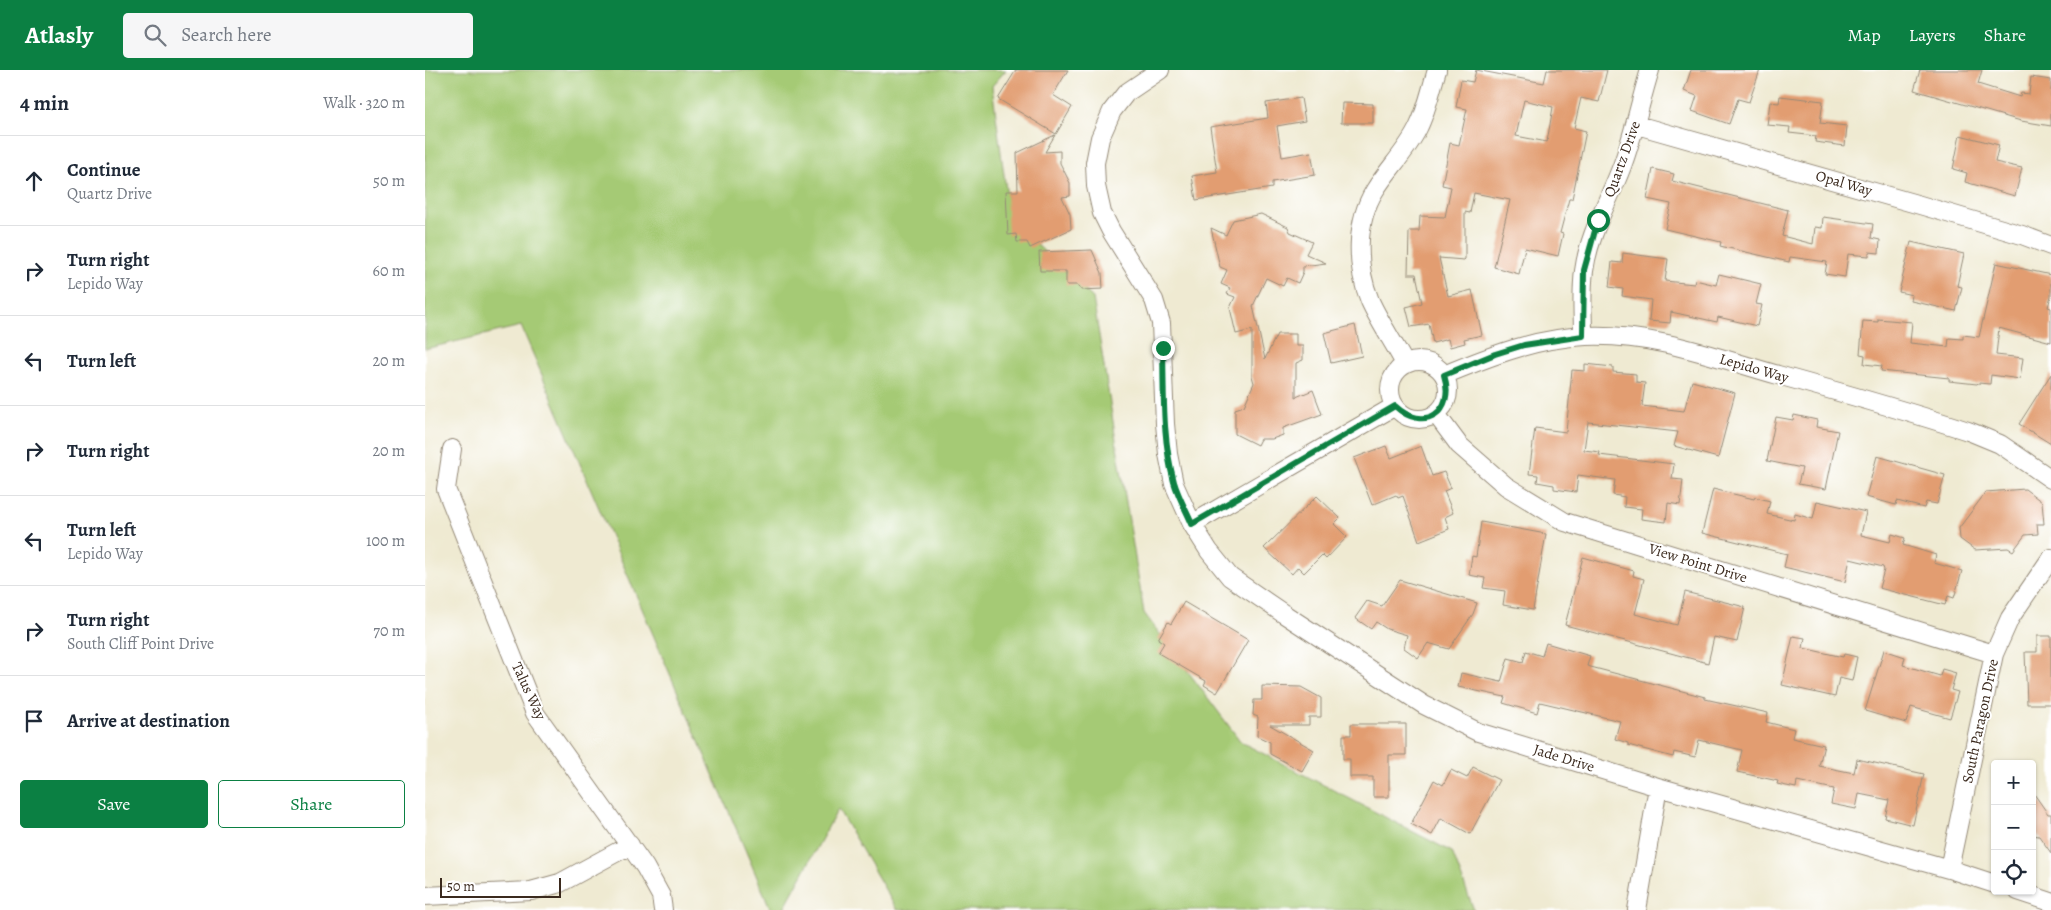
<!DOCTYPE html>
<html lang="en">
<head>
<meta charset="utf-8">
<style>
	body { margin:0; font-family:Alegreya,serif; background:#f6f6f7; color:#1f2937 }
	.controls { position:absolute; right:15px; bottom:15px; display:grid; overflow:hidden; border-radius:5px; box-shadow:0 1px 4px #0004 }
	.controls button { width:45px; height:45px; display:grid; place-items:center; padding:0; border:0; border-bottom:1px solid #e0e1e3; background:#fff; color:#1f2937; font:25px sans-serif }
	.scale { position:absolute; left:15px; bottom:12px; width:121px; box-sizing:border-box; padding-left:5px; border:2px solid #3b2a1e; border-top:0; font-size:14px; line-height:18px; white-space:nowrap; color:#3b2a1e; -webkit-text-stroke:4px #fff; paint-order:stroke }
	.stop { position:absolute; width:15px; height:15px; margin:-11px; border:4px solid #0b8043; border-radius:50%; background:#fff }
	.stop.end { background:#0b8043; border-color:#fff; box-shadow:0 1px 5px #0008 }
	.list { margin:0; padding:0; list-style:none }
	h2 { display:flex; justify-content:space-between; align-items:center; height:65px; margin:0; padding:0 20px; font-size:21px }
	h2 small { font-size:16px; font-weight:400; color:#747a83 }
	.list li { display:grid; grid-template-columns:32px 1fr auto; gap:15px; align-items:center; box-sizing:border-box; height:90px; padding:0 20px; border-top:1px solid #e0e1e3 }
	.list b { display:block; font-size:19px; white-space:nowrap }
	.list p { margin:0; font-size:16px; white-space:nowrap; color:#747a83 }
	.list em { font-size:16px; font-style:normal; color:#747a83 }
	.actions { display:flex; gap:10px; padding:15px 20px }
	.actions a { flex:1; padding:11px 0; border:1px solid #0b8043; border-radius:5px; text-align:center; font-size:18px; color:#0b8043 }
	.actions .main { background:#0b8043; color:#fff }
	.icon { flex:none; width:28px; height:28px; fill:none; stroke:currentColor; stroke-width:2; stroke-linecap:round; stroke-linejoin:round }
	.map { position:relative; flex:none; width:1626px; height:840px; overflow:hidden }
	header { display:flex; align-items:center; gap:30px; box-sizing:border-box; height:70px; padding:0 25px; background:#0b8043; color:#fff }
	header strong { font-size:24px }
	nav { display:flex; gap:28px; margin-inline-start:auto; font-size:18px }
	.search { width:350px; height:45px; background:#f6f6f7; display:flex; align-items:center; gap:12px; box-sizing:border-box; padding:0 18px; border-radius:5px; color:#747a83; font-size:19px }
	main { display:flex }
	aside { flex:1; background:#fff }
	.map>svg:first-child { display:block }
	.green { fill:#a5ca74; stroke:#707a49 }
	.building { fill:#e29d71; fill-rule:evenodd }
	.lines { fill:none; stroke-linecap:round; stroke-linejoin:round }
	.minor-casing { stroke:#958a78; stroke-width:20 }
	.minor { stroke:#fff; stroke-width:18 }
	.route { stroke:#0b8043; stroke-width:6 }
	.labels { text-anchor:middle; stroke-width:4; stroke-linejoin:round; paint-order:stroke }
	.street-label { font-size:15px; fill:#3b2a1e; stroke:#fff }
</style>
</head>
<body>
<header>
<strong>Atlasly</strong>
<div class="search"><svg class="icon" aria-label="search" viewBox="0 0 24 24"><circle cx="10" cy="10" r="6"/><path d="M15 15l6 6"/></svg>Search here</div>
<nav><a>Map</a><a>Layers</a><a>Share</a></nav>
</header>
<main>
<aside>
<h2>4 min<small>Walk · 320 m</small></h2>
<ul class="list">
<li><svg class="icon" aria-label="ahead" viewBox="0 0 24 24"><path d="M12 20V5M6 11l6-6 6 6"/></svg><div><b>Continue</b><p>Quartz Drive</p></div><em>50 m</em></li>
<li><svg class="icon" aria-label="right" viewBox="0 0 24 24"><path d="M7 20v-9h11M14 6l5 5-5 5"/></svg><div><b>Turn right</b><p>Lepido Way</p></div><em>60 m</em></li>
<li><svg class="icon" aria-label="left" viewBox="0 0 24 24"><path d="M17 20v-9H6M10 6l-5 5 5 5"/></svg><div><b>Turn left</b></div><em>20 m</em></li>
<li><svg class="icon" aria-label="right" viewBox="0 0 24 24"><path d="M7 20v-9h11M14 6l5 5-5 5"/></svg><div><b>Turn right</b></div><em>20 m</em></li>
<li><svg class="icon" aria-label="left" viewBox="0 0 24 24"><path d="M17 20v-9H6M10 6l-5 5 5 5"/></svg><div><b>Turn left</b><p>Lepido Way</p></div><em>100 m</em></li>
<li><svg class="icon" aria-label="right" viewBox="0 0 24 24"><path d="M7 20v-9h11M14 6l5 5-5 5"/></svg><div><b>Turn right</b><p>South Cliff Point Drive</p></div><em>70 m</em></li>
<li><svg class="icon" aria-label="arrive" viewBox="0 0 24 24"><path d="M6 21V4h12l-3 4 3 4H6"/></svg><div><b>Arrive at destination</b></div></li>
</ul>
<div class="actions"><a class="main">Save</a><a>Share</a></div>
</aside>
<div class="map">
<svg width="1626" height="840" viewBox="0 0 1626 840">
	<rect width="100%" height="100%" fill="#fff"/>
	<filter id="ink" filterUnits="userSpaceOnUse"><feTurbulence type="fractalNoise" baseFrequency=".02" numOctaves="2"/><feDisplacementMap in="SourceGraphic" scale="10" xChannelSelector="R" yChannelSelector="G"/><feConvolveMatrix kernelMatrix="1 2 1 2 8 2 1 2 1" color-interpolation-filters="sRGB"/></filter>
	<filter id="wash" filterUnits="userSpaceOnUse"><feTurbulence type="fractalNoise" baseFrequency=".0096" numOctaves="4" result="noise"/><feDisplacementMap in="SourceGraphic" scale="20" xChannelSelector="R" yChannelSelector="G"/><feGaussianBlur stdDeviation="1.12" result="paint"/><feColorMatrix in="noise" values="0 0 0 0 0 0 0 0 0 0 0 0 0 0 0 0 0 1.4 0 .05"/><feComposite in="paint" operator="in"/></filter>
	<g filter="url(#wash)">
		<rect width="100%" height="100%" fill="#efead2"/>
		<path class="green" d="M 0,0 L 581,0 L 567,16 L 585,149 L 668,228 L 719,543 L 816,672 L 1027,782 L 1049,840 L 472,840 L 413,739 L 358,840 L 346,840 L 96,256 L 0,279 Z"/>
		<g id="blocks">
			<path class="building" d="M 591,0 L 643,0 L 628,25 L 647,37 L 631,64 L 573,29 Z
				M 1051,0 L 1119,13 L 1122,0 L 1182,0 L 1174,32 L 1156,28 L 1149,58 L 1161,61 L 1147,129 L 1144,129 L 1135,163 L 1138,164 L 1133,186 L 1100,178 L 1094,204 L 1069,197 L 1085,130 L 1049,123 L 1045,143 L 1040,142 L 1040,189 L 1039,190 L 1014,188 L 1023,226 L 1047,220 L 1057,265 L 1039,269 L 1040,273 L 1025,277 L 1023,269 L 1008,273 L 1004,254 L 986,257 L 981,237 L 997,233 L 991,204 L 983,204 L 984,161 L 994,161 L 995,146 L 1020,147 L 1026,117 L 1017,115 L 1025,73 L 1034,75 L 1042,39 L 1031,37 L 1036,10 L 1048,12 ZM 1099,30 L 1128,37 L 1122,72 L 1091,66 Z
				M 1266,0 L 1335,0 L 1324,32 L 1313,29 L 1304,54 L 1267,41 L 1272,26 L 1259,21 Z
				M 1495,0 L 1557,0 L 1553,14 L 1595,27 L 1596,23 L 1604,24 L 1606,7 L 1626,10 L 1626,56 L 1596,51 L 1489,20 Z
				M 1355,26 L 1398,31 L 1395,53 L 1422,56 L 1420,76 L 1390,72 L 1391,66 L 1364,63 L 1365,57 L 1342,55 L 1345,32 L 1354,33 Z
				M 876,28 L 880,51 L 852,56 L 857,87 L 886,82 L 890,105 L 847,112 L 847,118 L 771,130 L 767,106 L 792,102 L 785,57 L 843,48 L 841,33 Z
				M 917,33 L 948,34 L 948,53 L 916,53 Z
				M 630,65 L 620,82 L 635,81 L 635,93 L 645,113 L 645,126 L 637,127 L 645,144 L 646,159 L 605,178 L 602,172 L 592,172 L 591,164 L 583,165 L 581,121 L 593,121 L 592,83 Z
				M 1535,65 L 1574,75 L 1570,92 L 1597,98 L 1590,126 L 1540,112 L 1542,103 L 1528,99 Z
				M 1228,99 L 1249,104 L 1247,111 L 1363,140 L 1357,166 L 1388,174 L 1390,157 L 1397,158 L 1398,147 L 1448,154 L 1446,168 L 1455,170 L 1454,183 L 1444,182 L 1444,186 L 1423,184 L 1420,207 L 1400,204 L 1402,192 L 1365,187 L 1364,192 L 1295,176 L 1296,172 L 1240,159 L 1246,134 L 1222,129 Z
				M 836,144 L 863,157 L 865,162 L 887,172 L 881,184 L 901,193 L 878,196 L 878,202 L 873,213 L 862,208 L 858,216 L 841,208 L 828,236 L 840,289 L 852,264 L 871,264 L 871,276 L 878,276 L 878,290 L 871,293 L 871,327 L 888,320 L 897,344 L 858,358 L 858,365 L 847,369 L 835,369 L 832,375 L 810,364 L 810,339 L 819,336 L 829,313 L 827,306 L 827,260 L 811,264 L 805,238 L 810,227 L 802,224 L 805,218 L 796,214 L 802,200 L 795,197 L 786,158 L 801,165 L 808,150 Z
				M 1486,172 L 1539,184 L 1532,216 L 1537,217 L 1531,241 L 1486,231 L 1487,225 L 1474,222 Z
				M 667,180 L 677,203 L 678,219 L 656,220 L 653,215 L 641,215 L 641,201 L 615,201 L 614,182 Z
				M 1198,183 L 1243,189 L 1240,211 L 1269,214 L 1270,210 L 1291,215 L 1294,204 L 1336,214 L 1331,234 L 1337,235 L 1332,256 L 1293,247 L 1292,252 L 1246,242 L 1245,253 L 1224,251 L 1226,230 L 1197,226 L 1198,219 L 1184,217 L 1187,192 L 1197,193 Z
				M 1571,193 L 1626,205 L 1626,226 L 1623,237 L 1626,238 L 1626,272 L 1574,258 L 1571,285 L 1598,288 L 1595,309 L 1566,305 L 1565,314 L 1553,313 L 1552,314 L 1524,311 L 1524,308 L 1456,301 L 1457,296 L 1439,294 L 1440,285 L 1435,284 L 1438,251 L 1453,252 L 1453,249 L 1487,252 L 1485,273 L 1523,277 L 1524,268 L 1538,269 L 1538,265 L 1554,267 Z
				M 930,255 L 937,286 L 906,293 L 899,263 Z
				M 1160,294 L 1188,297 L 1188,302 L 1211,304 L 1211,312 L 1220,313 L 1217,336 L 1259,341 L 1267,311 L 1310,323 L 1293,388 L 1249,376 L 1253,362 L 1163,352 L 1159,380 L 1175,382 L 1174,385 L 1249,394 L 1247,409 L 1258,410 L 1255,435 L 1243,433 L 1241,452 L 1216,449 L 1217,439 L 1199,437 L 1200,427 L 1188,425 L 1190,410 L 1153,405 L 1151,422 L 1129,419 L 1129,415 L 1112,412 L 1113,405 L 1104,404 L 1110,358 L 1141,362 L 1147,300 L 1160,301 Z
				M 1626,304 L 1626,374 L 1594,354 Z
				M 1369,345 L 1392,350 L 1391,357 L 1413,361 L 1401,419 L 1373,414 L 1377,398 L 1342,391 L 1351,347 L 1368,350 Z
				M 961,376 L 966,388 L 996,376 L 1007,406 L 1019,402 L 1026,418 L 1019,421 L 1028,443 L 1020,447 L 1024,459 L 994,471 L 978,426 L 973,428 L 971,425 L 947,435 L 929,388 Z
				M 1452,386 L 1520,405 L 1512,434 L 1501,432 L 1499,438 L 1472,431 L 1471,435 L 1441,427 Z
				M 1288,419 L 1329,429 L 1330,427 L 1345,431 L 1342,444 L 1369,450 L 1370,444 L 1388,449 L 1392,431 L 1441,442 L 1436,465 L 1465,472 L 1467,464 L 1480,468 L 1478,475 L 1511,485 L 1509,493 L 1537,501 L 1529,528 L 1523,526 L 1520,535 L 1454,518 L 1459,500 L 1458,497 L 1425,489 L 1420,512 L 1359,497 L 1362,484 L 1277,463 Z
				M 1600,419 L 1617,432 L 1619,454 L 1612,454 L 1613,464 L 1600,465 L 1588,481 L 1583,478 L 1550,480 L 1535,469 L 1534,458 L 1561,422 Z
				M 892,426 L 915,448 L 909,454 L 922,467 L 901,489 L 897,485 L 879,503 L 873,497 L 867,504 L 839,478 Z
				M 1056,452 L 1121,464 L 1108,540 L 1078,535 L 1080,521 L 1058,518 L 1060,508 L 1044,505 L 1047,486 L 1051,487 Z
				M 1158,487 L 1209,501 L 1208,506 L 1219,509 L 1210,544 L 1252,555 L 1260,522 L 1320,537 L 1312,572 L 1289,567 L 1283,593 L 1140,555 Z
				M 975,510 L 1052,533 L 1048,544 L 1024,579 L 1003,573 L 993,588 L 979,578 L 982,565 L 962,559 L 951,552 L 946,559 L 930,548 L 942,531 L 957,536 Z
				M 759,532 L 823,570 L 792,623 L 779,615 L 781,611 L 733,583 L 739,573 L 733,569 L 743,552 L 746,554 Z
				M 1368,566 L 1380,568 L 1378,578 L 1418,587 L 1419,584 L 1432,587 L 1427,611 L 1414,608 L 1410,627 L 1357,615 Z
				M 1612,566 L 1626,566 L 1626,634 L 1602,634 L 1600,582 L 1612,582 Z
				M 1121,573 L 1165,586 L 1162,596 L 1280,627 L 1280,629 L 1343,643 L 1341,652 L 1369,659 L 1367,668 L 1399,675 L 1394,696 L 1429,703 L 1432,689 L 1499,704 L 1488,755 L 1460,748 L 1464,730 L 1434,724 L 1431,739 L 1406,734 L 1409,719 L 1372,711 L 1371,718 L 1352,714 L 1353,711 L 1312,702 L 1317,680 L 1274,670 L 1270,687 L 1249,682 L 1248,687 L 1203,675 L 1203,673 L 1190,669 L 1195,651 L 1115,632 L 1112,643 L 1078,633 L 1080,627 L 1033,617 L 1036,603 L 1076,612 L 1083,588 L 1098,592 L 1101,581 L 1117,586 Z
				M 1459,580 L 1480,587 L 1478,595 L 1515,606 L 1517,599 L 1531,603 L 1526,620 L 1533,622 L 1525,648 L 1486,637 L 1481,653 L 1440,641 Z
				M 837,616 L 876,617 L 896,628 L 896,647 L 884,647 L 884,655 L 845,655 L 889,680 L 877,701 L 845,684 L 845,672 L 832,666 L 833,647 L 828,645 L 829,630 L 837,630 Z
				M 926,654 L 981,654 L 981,685 L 964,685 L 964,727 L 948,727 L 948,707 L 925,707 L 925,689 L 918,689 L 918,665 L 926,665 Z
				M 1048,697 L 1074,710 L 1045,764 L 1016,748 L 1007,765 L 986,754 L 1009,710 L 1018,715 L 1026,700 L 1042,708 Z
				M 1607,721 L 1623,744 L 1626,744 L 1626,783 L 1614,766 L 1607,765 Z"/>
		</g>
	</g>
	<g filter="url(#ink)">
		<use href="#blocks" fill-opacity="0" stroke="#958a78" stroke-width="1"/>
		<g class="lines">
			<g class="minor-casing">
				<path id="minor" d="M 735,0 L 701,23 L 687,41 L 675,68 L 670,93 L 671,116 L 677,143 L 686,161 L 729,230 L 736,253 L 740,354 L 743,384 L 749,414 L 767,454 L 784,481 L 805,507 L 859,544 L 999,635 L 1053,662 L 1233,717 L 1524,799 L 1570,814
					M 1212,55 L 1495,135 L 1597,165 L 1626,176
					M 1158,266 C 1158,244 1156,222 1159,201 C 1164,163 1184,131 1197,96 C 1209,64 1215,32 1225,0
					M965 320a29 29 0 1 1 58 0a29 29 0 1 1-58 0Z
					M 980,294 C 969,273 955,253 945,231 C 931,197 930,152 950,120 C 963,99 982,81 993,58 C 1002,40 1006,19 1012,0
					M 1019,305 C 1065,286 1111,268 1161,266 C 1227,263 1290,287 1353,305 C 1418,323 1483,341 1546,362 L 1575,374 L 1626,409
					M 1011,344 L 1034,375 L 1081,416 L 1140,452 L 1569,584
					M 27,379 L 21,419 L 110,643 L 220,797 L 236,826 L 238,840
					M 767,454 L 970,336
					M 1524,799 L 1569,584 L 1585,548 L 1626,488
					M 1593,821 L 1626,832
					M 0,826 L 106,821 L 135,813 L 205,775
					M 1212,840 L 1233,717"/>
			</g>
			<use href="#minor" class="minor"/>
		</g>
	</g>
	<g class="lines" filter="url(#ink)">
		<path class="route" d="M 738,278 C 739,322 737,368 749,412 C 753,426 761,440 767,454 L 970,336 C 999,363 1031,342 1019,305 L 1070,284 L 1099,275 L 1158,266 L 1159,200 L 1173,150"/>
	</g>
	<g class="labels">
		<g class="street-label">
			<text transform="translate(1197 89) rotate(-70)" y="5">Quartz Drive</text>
			<text transform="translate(1419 113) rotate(16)" y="5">Opal Way</text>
			<text transform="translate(1329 298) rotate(16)" y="5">Lepido Way</text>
			<text transform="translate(1273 493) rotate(17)" y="5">View Point Drive</text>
			<text transform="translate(104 621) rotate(65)" y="5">Talus Way</text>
			<text transform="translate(1555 651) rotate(-78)" y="5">South Paragon Drive</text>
			<text transform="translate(1139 688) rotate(17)" y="5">Jade Drive</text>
		</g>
	</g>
</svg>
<div class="controls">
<button>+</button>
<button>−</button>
<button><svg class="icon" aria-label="locate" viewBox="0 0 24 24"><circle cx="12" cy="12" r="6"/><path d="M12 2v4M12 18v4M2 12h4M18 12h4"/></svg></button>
</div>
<div class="scale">50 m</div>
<div class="stop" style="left:1173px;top:150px"></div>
<div class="stop end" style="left:738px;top:278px"></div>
</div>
</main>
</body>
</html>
